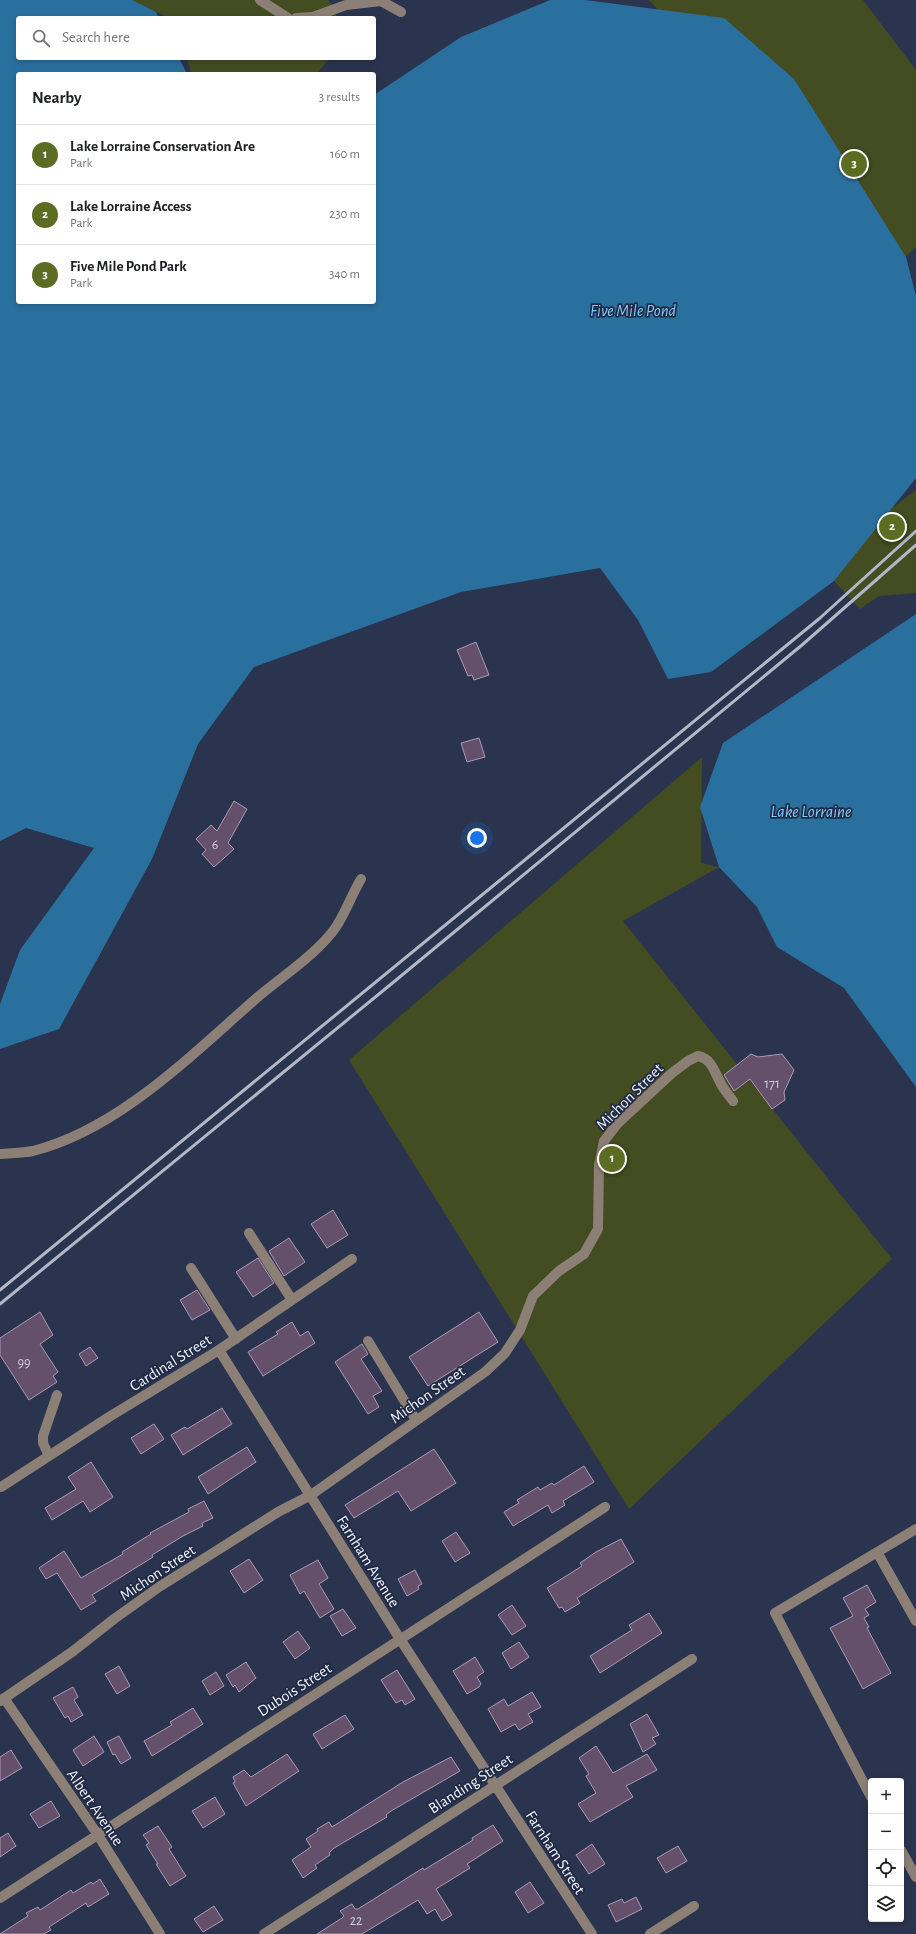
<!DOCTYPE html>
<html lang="en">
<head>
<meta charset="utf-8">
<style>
	body { margin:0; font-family:"Alegreya Sans",sans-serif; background:#f6f6f6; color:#202124 }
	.controls { position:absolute; right:12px; bottom:12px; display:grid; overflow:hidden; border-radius:4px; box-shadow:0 2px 6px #0003 }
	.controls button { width:36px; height:36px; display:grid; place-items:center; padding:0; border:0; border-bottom:1px solid #e0e0e0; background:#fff; color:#202124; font:20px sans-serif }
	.you { position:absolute; left:477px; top:838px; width:14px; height:14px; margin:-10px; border:3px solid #fff; border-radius:50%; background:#1a73e8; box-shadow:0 0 0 6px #1a73e833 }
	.badge { display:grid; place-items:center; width:26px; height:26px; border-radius:50%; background:#5c6c23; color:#fff; font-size:13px; font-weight:700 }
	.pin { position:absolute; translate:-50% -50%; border:2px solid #fff; box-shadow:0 1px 4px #0006 }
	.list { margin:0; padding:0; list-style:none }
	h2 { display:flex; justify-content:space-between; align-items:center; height:52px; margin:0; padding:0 16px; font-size:17px }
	h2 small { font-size:13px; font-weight:400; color:#757577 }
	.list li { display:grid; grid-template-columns:26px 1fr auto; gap:12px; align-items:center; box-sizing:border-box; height:60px; padding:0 16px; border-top:1px solid #e0e0e0 }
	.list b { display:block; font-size:15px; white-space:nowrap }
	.list p { margin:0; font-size:13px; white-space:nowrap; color:#757577 }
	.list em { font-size:13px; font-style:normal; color:#757577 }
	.icon { flex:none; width:22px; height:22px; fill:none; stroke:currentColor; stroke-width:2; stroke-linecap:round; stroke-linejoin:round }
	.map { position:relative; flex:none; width:916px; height:1934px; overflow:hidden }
	.search { position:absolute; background:#fff; box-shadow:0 2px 6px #0003; left:16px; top:16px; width:360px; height:44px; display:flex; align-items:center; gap:10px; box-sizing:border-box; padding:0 14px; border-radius:4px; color:#757577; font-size:15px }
	.panel { position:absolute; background:#fff; box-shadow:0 2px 6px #0003; left:16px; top:72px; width:360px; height:232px; border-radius:4px }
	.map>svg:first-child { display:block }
	.green { fill:#444c21 }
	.water { fill:#2a709e }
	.building { fill:#64506a; stroke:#ae99b6 }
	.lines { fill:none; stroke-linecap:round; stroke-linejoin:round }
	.minor { stroke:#8c8076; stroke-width:10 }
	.rail { stroke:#b2b8c7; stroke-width:3 }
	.labels { text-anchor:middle; stroke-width:3.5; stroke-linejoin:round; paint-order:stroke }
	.number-label { font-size:14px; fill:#cdccda }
	.street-label { font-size:16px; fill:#f0f5ff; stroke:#212a43 }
	.water-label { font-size:17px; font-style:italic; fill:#82cbff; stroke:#212a43 }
</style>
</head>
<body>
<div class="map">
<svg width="916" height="1934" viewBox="0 0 916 1934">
	<rect width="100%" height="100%" fill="#2a344e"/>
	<path class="green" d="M 131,0 L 328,0 L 336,10 L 336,18 L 169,18 Z
		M 649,0 L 863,0 L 916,70 L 916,247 L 820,339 L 693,48 Z
		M 187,58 L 330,58 L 316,74 L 191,74 Z
		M 916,490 L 916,593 L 879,596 L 860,609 L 818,564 Z
		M 702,757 L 701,863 L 719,867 L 623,921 L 892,1259 L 629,1509 L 349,1060 Z"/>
	<path class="water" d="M 0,0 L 132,0 L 156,12 L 159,18 L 18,18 L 18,58 L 179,58 L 187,74 L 18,74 L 18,302 L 374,302 L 374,95 L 461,37 L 550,0 L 585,0 L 724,18 L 794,79 L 906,257 L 916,296 L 916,478 L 834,581 L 711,672 L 668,679 L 638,620 L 600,568 L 461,592 L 254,667 L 198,744 L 152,859 L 59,1029 L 0,1049 L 0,1004 L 20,950 L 94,848 L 26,828 L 0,841 Z
		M 916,614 L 916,1087 L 844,988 L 777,947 L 757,907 L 719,867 L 700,807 L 723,743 Z"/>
	<path class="building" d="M 476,642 L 489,675 L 474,680 L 472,675 L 468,676 L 457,650 Z
		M 479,738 L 485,757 L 467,762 L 461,743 Z
		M 234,801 L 247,809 L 228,843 L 234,849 L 214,867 L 202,854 L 206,850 L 196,839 L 211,825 L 217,831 Z
		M 751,1054 L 758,1057 L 782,1054 L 794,1070 L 784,1092 L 785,1100 L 772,1109 L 750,1079 L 734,1091 L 724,1075 Z
		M 333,1210 L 348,1235 L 327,1248 L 311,1224 Z
		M 289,1238 L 305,1262 L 284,1276 L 269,1251 Z
		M 258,1258 L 274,1283 L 253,1297 L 236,1272 Z
		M 197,1290 L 210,1310 L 192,1320 L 180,1300 Z
		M 40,1312 L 53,1335 L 40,1344 L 58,1372 L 53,1376 L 57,1382 L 29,1400 L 0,1355 L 0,1338 Z
		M 479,1312 L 498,1342 L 428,1386 L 409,1357 Z
		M 292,1322 L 300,1336 L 308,1331 L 315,1343 L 263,1376 L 248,1352 L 278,1334 L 276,1332 Z
		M 362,1344 L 368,1354 L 361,1359 L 382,1391 L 373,1396 L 379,1407 L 368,1414 L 335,1362 Z
		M 90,1347 L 98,1358 L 86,1366 L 79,1354 Z
		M 222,1408 L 232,1424 L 183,1455 L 171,1435 L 185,1427 L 187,1429 Z
		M 154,1424 L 164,1439 L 141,1454 L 131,1438 Z
		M 247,1447 L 256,1462 L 208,1494 L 198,1477 Z
		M 434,1449 L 456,1483 L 411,1511 L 398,1491 L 354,1518 L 345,1505 Z
		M 91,1462 L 113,1497 L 90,1512 L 83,1501 L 52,1520 L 45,1508 L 76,1489 L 68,1477 Z
		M 584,1466 L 594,1482 L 563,1501 L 565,1505 L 552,1513 L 548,1505 L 513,1526 L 504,1512 L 519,1503 L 517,1500 L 538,1487 L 540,1490 L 552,1483 L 554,1485 Z
		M 204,1501 L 213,1518 L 202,1523 L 203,1526 L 183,1536 L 152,1555 L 153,1557 L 92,1595 L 96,1601 L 81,1610 L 57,1573 L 46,1579 L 39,1568 L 64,1551 L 81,1578 L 123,1554 L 122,1552 L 151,1534 L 150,1533 L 189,1512 L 188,1509 Z
		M 456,1532 L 470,1553 L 455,1562 L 442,1541 Z
		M 621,1539 L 634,1562 L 577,1598 L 580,1603 L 565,1612 L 562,1607 L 559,1608 L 547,1588 L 582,1566 L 580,1563 L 596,1552 Z
		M 249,1559 L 263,1580 L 244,1593 L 230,1571 Z
		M 318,1560 L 328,1578 L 319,1584 L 334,1609 L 320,1618 L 304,1591 L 300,1594 L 290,1575 Z
		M 415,1570 L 422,1584 L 418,1586 L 419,1589 L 407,1596 L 398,1579 Z
		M 867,1585 L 876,1602 L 865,1609 L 869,1615 L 864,1618 L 869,1627 L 867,1628 L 891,1673 L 863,1689 L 830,1628 L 853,1616 L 843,1598 Z
		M 512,1605 L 526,1626 L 512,1635 L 498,1615 Z
		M 343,1609 L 356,1628 L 342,1636 L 330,1616 Z
		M 649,1613 L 662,1633 L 600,1673 L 590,1656 L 632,1630 L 629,1625 Z
		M 298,1631 L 310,1648 L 295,1659 L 283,1642 Z
		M 519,1642 L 529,1657 L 511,1669 L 502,1653 Z
		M 475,1657 L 484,1672 L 477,1677 L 481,1684 L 479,1687 L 467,1694 L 453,1671 Z
		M 246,1662 L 256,1678 L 239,1692 L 235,1685 L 233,1687 L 226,1675 Z
		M 119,1666 L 130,1686 L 117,1694 L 105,1674 Z
		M 397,1670 L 415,1699 L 405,1705 L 402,1700 L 396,1703 L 381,1680 Z
		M 216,1672 L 224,1686 L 210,1695 L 202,1681 Z
		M 73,1687 L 78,1697 L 74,1700 L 83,1715 L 71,1722 L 68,1716 L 65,1718 L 53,1698 Z
		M 532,1692 L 541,1707 L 528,1714 L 533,1722 L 519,1730 L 515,1724 L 501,1732 L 488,1709 L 504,1699 L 508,1706 Z
		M 193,1708 L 203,1724 L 152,1756 L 144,1741 L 172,1725 L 170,1722 Z
		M 647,1714 L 659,1735 L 652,1738 L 656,1744 L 643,1752 L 630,1724 Z
		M 345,1715 L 354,1729 L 322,1749 L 313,1734 Z
		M 94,1736 L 104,1752 L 83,1766 L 73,1750 Z
		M 119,1736 L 131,1758 L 121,1764 L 115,1754 L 113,1755 L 107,1742 Z
		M 596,1746 L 613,1773 L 647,1754 L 657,1770 L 626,1786 L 633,1797 L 590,1822 L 578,1804 L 596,1793 L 586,1776 L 589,1774 L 579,1758 Z
		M 11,1750 L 22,1768 L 0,1781 L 0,1757 Z
		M 287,1754 L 299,1771 L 246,1806 L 233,1783 L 235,1782 L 233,1777 L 244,1770 L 251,1777 Z
		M 451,1757 L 460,1771 L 391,1811 L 386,1815 L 387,1817 L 334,1848 L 329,1853 L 330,1855 L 315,1865 L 317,1868 L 303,1878 L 292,1860 L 311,1847 L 306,1839 L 318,1831 L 317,1829 L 329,1822 L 332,1827 L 403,1782 Z
		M 215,1797 L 225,1814 L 203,1828 L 192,1811 Z
		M 51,1801 L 60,1816 L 39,1828 L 30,1814 Z
		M 493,1825 L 503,1841 L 467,1864 L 470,1868 L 436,1889 L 452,1915 L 442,1921 L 435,1909 L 427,1914 L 418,1900 L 362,1934 L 317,1934 L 342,1918 L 344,1916 L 340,1911 L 352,1904 L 355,1909 L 358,1909 L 423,1868 L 424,1870 L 473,1840 L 472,1838 Z
		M 158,1826 L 172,1847 L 169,1849 L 186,1876 L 170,1886 L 156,1864 L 158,1864 L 146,1845 L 149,1843 L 143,1835 Z
		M 8,1833 L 16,1846 L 0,1857 L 0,1838 Z
		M 592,1844 L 605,1864 L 589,1874 L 576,1855 Z
		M 678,1846 L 687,1861 L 666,1873 L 657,1858 Z
		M 100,1879 L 109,1894 L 88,1907 L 86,1903 L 49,1927 L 51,1930 L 44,1934 L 0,1934 L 28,1916 L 26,1913 L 38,1907 L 40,1910 L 71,1890 L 73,1893 L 91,1882 L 93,1884 Z
		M 530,1882 L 544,1903 L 528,1913 L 515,1892 Z
		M 636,1897 L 642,1909 L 616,1922 L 608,1905 L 622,1899 L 624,1903 Z
		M 214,1906 L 223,1920 L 203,1932 L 194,1919 Z"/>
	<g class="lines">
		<path class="minor" d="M 260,0 L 288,18
			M 296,18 L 313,17 L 346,5 L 381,1 L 401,12
			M 0,1154 C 11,1153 23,1153 33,1151 C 120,1129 193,1053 259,996 C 283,976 319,952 336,927 C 346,912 352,894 361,879
			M 249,1233 L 292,1300
			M 191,1268 L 236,1339
			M 368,1341 L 416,1420
			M 219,1350 L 400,1639 L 592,1934
			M 49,1456 L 43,1443 L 43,1436 L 57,1395
			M 1,1487 L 109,1417 L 219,1350 L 352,1259
			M 877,1552 L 916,1621
			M 4,1698 L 98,1835 L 160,1934
			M 0,1701 L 72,1652 L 114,1619 L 159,1587 L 278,1512 L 311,1495 L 485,1372 L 505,1353 L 520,1330 L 533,1296 L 559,1271 L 584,1254 L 598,1229 L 599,1165 L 604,1141 L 618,1123 L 672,1073 L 688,1061 L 698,1056 C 712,1059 714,1071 720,1082 C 723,1089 729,1095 733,1101
			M 871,1797 L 775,1613 L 916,1529
			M 901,1850 L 916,1877
			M 0,1898 L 605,1507
			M 264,1934 L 692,1659
			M 650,1934 L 694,1906"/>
		<path class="rail" d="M 0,1290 L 820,618 L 916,531
			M 0,1304 L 390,985 L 802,645 L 916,545"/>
	</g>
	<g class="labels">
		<g class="number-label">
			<text x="215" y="849">6</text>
			<text x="772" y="1088">171</text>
			<text x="24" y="1367">99</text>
			<text x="356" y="1925">22</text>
		</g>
		<g class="street-label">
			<text transform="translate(629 1096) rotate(-45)" y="6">Michon Street</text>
			<text transform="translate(170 1362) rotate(-32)" y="6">Cardinal Street</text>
			<text transform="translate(427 1394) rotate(-35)" y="6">Michon Street</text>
			<text transform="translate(369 1561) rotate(58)" y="6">Farnham Avenue</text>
			<text transform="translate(157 1572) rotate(-34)" y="6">Michon Street</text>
			<text transform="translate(294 1689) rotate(-33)" y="6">Dubois Street</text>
			<text transform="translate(470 1783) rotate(-33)" y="6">Blanding Street</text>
			<text transform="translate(96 1807) rotate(56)" y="6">Albert Avenue</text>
			<text transform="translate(556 1852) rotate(57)" y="6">Farnham Street</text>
		</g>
		<g class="water-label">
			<text x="633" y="316">Five Mile Pond</text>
			<text x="811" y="817">Lake Lorraine</text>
		</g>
	</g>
</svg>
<div class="controls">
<button>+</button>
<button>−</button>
<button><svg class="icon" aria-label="locate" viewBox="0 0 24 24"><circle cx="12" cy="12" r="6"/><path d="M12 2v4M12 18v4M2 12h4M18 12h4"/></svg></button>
<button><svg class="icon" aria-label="layers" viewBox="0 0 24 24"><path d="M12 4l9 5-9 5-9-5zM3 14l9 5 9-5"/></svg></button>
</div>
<div class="you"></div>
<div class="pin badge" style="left:612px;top:1159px">1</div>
<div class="pin badge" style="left:892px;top:527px">2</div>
<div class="pin badge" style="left:854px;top:164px">3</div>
<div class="search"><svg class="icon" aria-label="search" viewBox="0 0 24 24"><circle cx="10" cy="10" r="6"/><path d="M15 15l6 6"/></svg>Search here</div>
<section class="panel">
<h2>Nearby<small>3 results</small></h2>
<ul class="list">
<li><span class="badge">1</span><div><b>Lake Lorraine Conservation Are</b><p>Park</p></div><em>160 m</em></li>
<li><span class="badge">2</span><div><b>Lake Lorraine Access</b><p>Park</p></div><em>230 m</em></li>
<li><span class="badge">3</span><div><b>Five Mile Pond Park</b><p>Park</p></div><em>340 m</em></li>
</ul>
</section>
</div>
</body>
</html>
